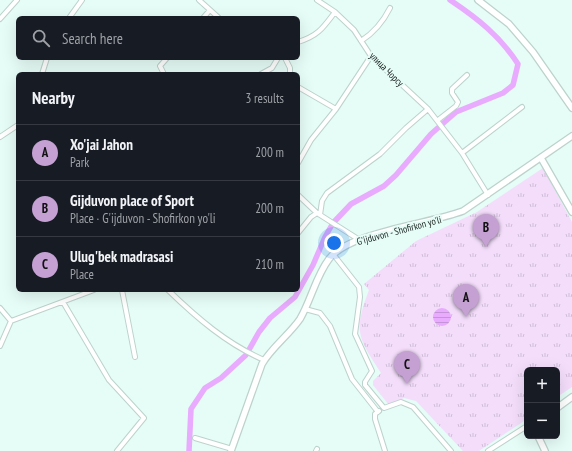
<!DOCTYPE html>
<html lang="en">
<head>
<meta charset="utf-8">
<style>
	body { margin:0; font-family:"PT Sans Narrow",sans-serif; background:#20242c; color:#f1f3f6 }
	.controls { position:absolute; right:12px; bottom:12px; display:grid; overflow:hidden; border-radius:6px; box-shadow:0 4px 16px #0002 }
	.controls button { width:36px; height:36px; display:grid; place-items:center; padding:0; border:0; border-bottom:1px solid #363941; background:#171b24; color:#f1f3f6; font:20px sans-serif }
	.you { position:absolute; left:334px; top:243px; width:14px; height:14px; margin:-10px; border:3px solid #fff; border-radius:50%; background:#1a73e8; box-shadow:0 0 0 6px #1a73e833 }
	.badge { display:grid; place-items:center; width:26px; height:26px; border-radius:50%; background:#c4a0d3; color:#111; font-size:13px; font-weight:700 }
	.pin { position:absolute; translate:-50% -33px; filter:drop-shadow(0 1px 2px #0008) }
	.pin::after { content:''; position:absolute; top:21px; width:14px; height:12px; background:inherit; clip-path:polygon(0 0,100% 0,50% 100%) }
	.list { margin:0; padding:0; list-style:none }
	h2 { display:flex; justify-content:space-between; align-items:center; height:52px; margin:0; padding:0 16px; font-size:17px }
	h2 small { font-size:13px; font-weight:400; color:#9ea1a6 }
	.list li { display:grid; grid-template-columns:26px 1fr auto; gap:12px; align-items:center; box-sizing:border-box; height:56px; padding:0 16px; border-top:1px solid #363941 }
	.list b { display:block; font-size:15px; white-space:nowrap }
	.list p { margin:0; font-size:13px; white-space:nowrap; color:#9ea1a6 }
	.list em { font-size:13px; font-style:normal; color:#9ea1a6 }
	.icon { flex:none; width:22px; height:22px; fill:none; stroke:currentColor; stroke-width:2; stroke-linecap:round; stroke-linejoin:round }
	.map { position:relative; flex:none; width:572px; height:451px; overflow:hidden }
	.search { position:absolute; background:#171b24; box-shadow:0 4px 16px #0002; left:16px; top:16px; width:284px; height:44px; display:flex; align-items:center; gap:10px; box-sizing:border-box; padding:0 14px; border-radius:6px; color:#9ea1a6; font-size:15px }
	.panel { position:absolute; background:#171b24; box-shadow:0 4px 16px #0002; left:16px; top:72px; width:284px; height:220px; border-radius:6px }
	.map>svg:first-child { display:block }
	.grass { fill:url(#grass-tufts) }
	.water { fill:url(#water-rules) }
	.lines { fill:none; stroke-linecap:round; stroke-linejoin:round }
	.canal { stroke:#e8abfd; stroke-width:5.5 }
	.minor-casing { stroke:#bdd2cc; stroke-width:6 }
	.secondary-casing { stroke:#bdd2cc; stroke-width:8 }
	.minor { stroke:#fff; stroke-width:4 }
	.secondary { stroke:#fff; stroke-width:5.5 }
	.labels { text-anchor:middle; stroke-width:4; stroke-linejoin:round; paint-order:stroke }
	.street-label { font-size:10px; fill:#1b2321; stroke:#e6fcf6 }
</style>
</head>
<body>
<div class="map">
<svg width="572" height="451" viewBox="0 0 572 451">
	<defs>
		<pattern id="grass-tufts" width="24" height="20" patternUnits="userSpaceOnUse"><rect width="24" height="20" fill="#f3ddfb"/><path d="M3 7l-1-3M5 7V3M7 7l1-3M15 17l-1-3M17 17v-4M19 17l1-3" fill="none" stroke="#d0bdd7"/></pattern>
		<pattern id="water-rules" width="6" height="5" patternUnits="userSpaceOnUse"><rect width="6" height="5" fill="#e8abfd"/><path d="M0 2.5h6" fill="none" stroke="#c693d9"/></pattern>
	</defs>
	<rect width="100%" height="100%" fill="#e6fcf6"/>
	<path class="grass" d="M 543,168 L 572,222 L 572,387 L 557,397 L 557,370 L 527,370 L 527,419 L 479,451 L 463,451 L 416,401 L 404,398 L 389,405 L 373,385 L 373,381 L 381,373 C 358,337 353,332 369,290 L 364,284 L 416,241 L 477,212 Z"/>
	<path class="water" d="M433 317a9 9 0 1 1 18 0a9 9 0 1 1-18 0Z"/>
	<g class="lines">
		<path class="canal" d="M 189,451 L 191,409 L 205,388 L 221,378 L 246,355 L 259,332 L 270,318 L 295,297 L 313,265 L 325,237 L 333,223 L 351,204 L 384,186 L 396,175 L 431,134 L 456,112 L 503,93 L 513,85 L 518,64 C 500,36 477,18 450,0"/>
		<g class="minor-casing">
			<path id="minor" d="M 199,0 L 219,18
				M 317,0 L 335,12 L 354,30 L 371,56 L 428,109 L 462,153 L 488,195
				M 69,18 L 82,0
				M 203,18 L 210,10
				M 0,19 L 17,0
				M 361,41 C 375,32 383,22 390,8
				M 298,42 C 318,36 323,28 335,12
				M 285,58 L 290,68 L 290,74
				M 42,74 L 47,58
				M 164,74 L 160,66 L 167,58
				M 261,74 L 272,68 L 278,58
				M 298,87 L 336,109
				M 438,120 L 456,106 L 458,102 L 452,93 L 452,89 L 467,75
				M 0,137 L 18,125
				M 462,153 L 522,107
				M 298,163 L 311,140 L 336,109 L 371,56
				M 298,195 L 317,213
				M 320,215 L 322,201 L 327,193 L 380,154 L 406,128 L 428,109
				M 298,233 L 311,217 L 317,213 L 358,239
				M 333,254 L 359,287 L 360,297 L 355,334 L 372,371 L 365,382 L 365,385 L 384,408 L 401,402 L 413,407 L 451,451
				M 122,290 L 135,357
				M 168,290 C 197,318 227,344 264,360
				M 63,302 L 109,380 L 144,418 L 117,451
				M 0,308 L 11,321 L 0,346
				M 305,309 L 320,313 L 330,326 L 352,379 L 378,412
				M 11,321 L 94,290
				M 379,411 L 375,414 L 375,419 L 385,451
				M 195,438 L 232,449
				M 316,451 L 317,449
				M 488,451 L 527,426"/>
		</g>
		<g class="secondary-casing">
			<path id="secondary" d="M 478,0 L 509,24 L 533,52 L 572,108
				M 541,158 L 572,212
				M 557,408 L 572,397
				M 538,436 L 545,451
				M 231,451 L 262,364 C 272,347 289,335 300,319 C 311,300 316,276 329,259 C 349,232 429,224 463,211 L 572,136"/>
		</g>
		<use href="#minor" class="minor"/>
		<use href="#secondary" class="secondary"/>
	</g>
	<g class="labels">
		<g class="street-label">
			<text transform="translate(387 69) rotate(45)" y="4">улица Чорсу</text>
			<text transform="translate(399 230) rotate(-15)" y="4">G'ijduvon - Shofirkon yo'li</text>
		</g>
	</g>
</svg>
<div class="controls">
<button>+</button>
<button>−</button>
</div>
<div class="you"></div>
<div class="pin badge" style="left:466px;top:317px">A</div>
<div class="pin badge" style="left:486px;top:247px">B</div>
<div class="pin badge" style="left:407px;top:384px">C</div>
<div class="search"><svg class="icon" aria-label="search" viewBox="0 0 24 24"><circle cx="10" cy="10" r="6"/><path d="M15 15l6 6"/></svg>Search here</div>
<section class="panel">
<h2>Nearby<small>3 results</small></h2>
<ul class="list">
<li><span class="badge">A</span><div><b>Xo'jai Jahon</b><p>Park</p></div><em>200 m</em></li>
<li><span class="badge">B</span><div><b>Gijduvon place of Sport</b><p>Place · G'ijduvon - Shofirkon yo'li</p></div><em>200 m</em></li>
<li><span class="badge">C</span><div><b>Ulug'bek madrasasi</b><p>Place</p></div><em>210 m</em></li>
</ul>
</section>
</div>
</body>
</html>
